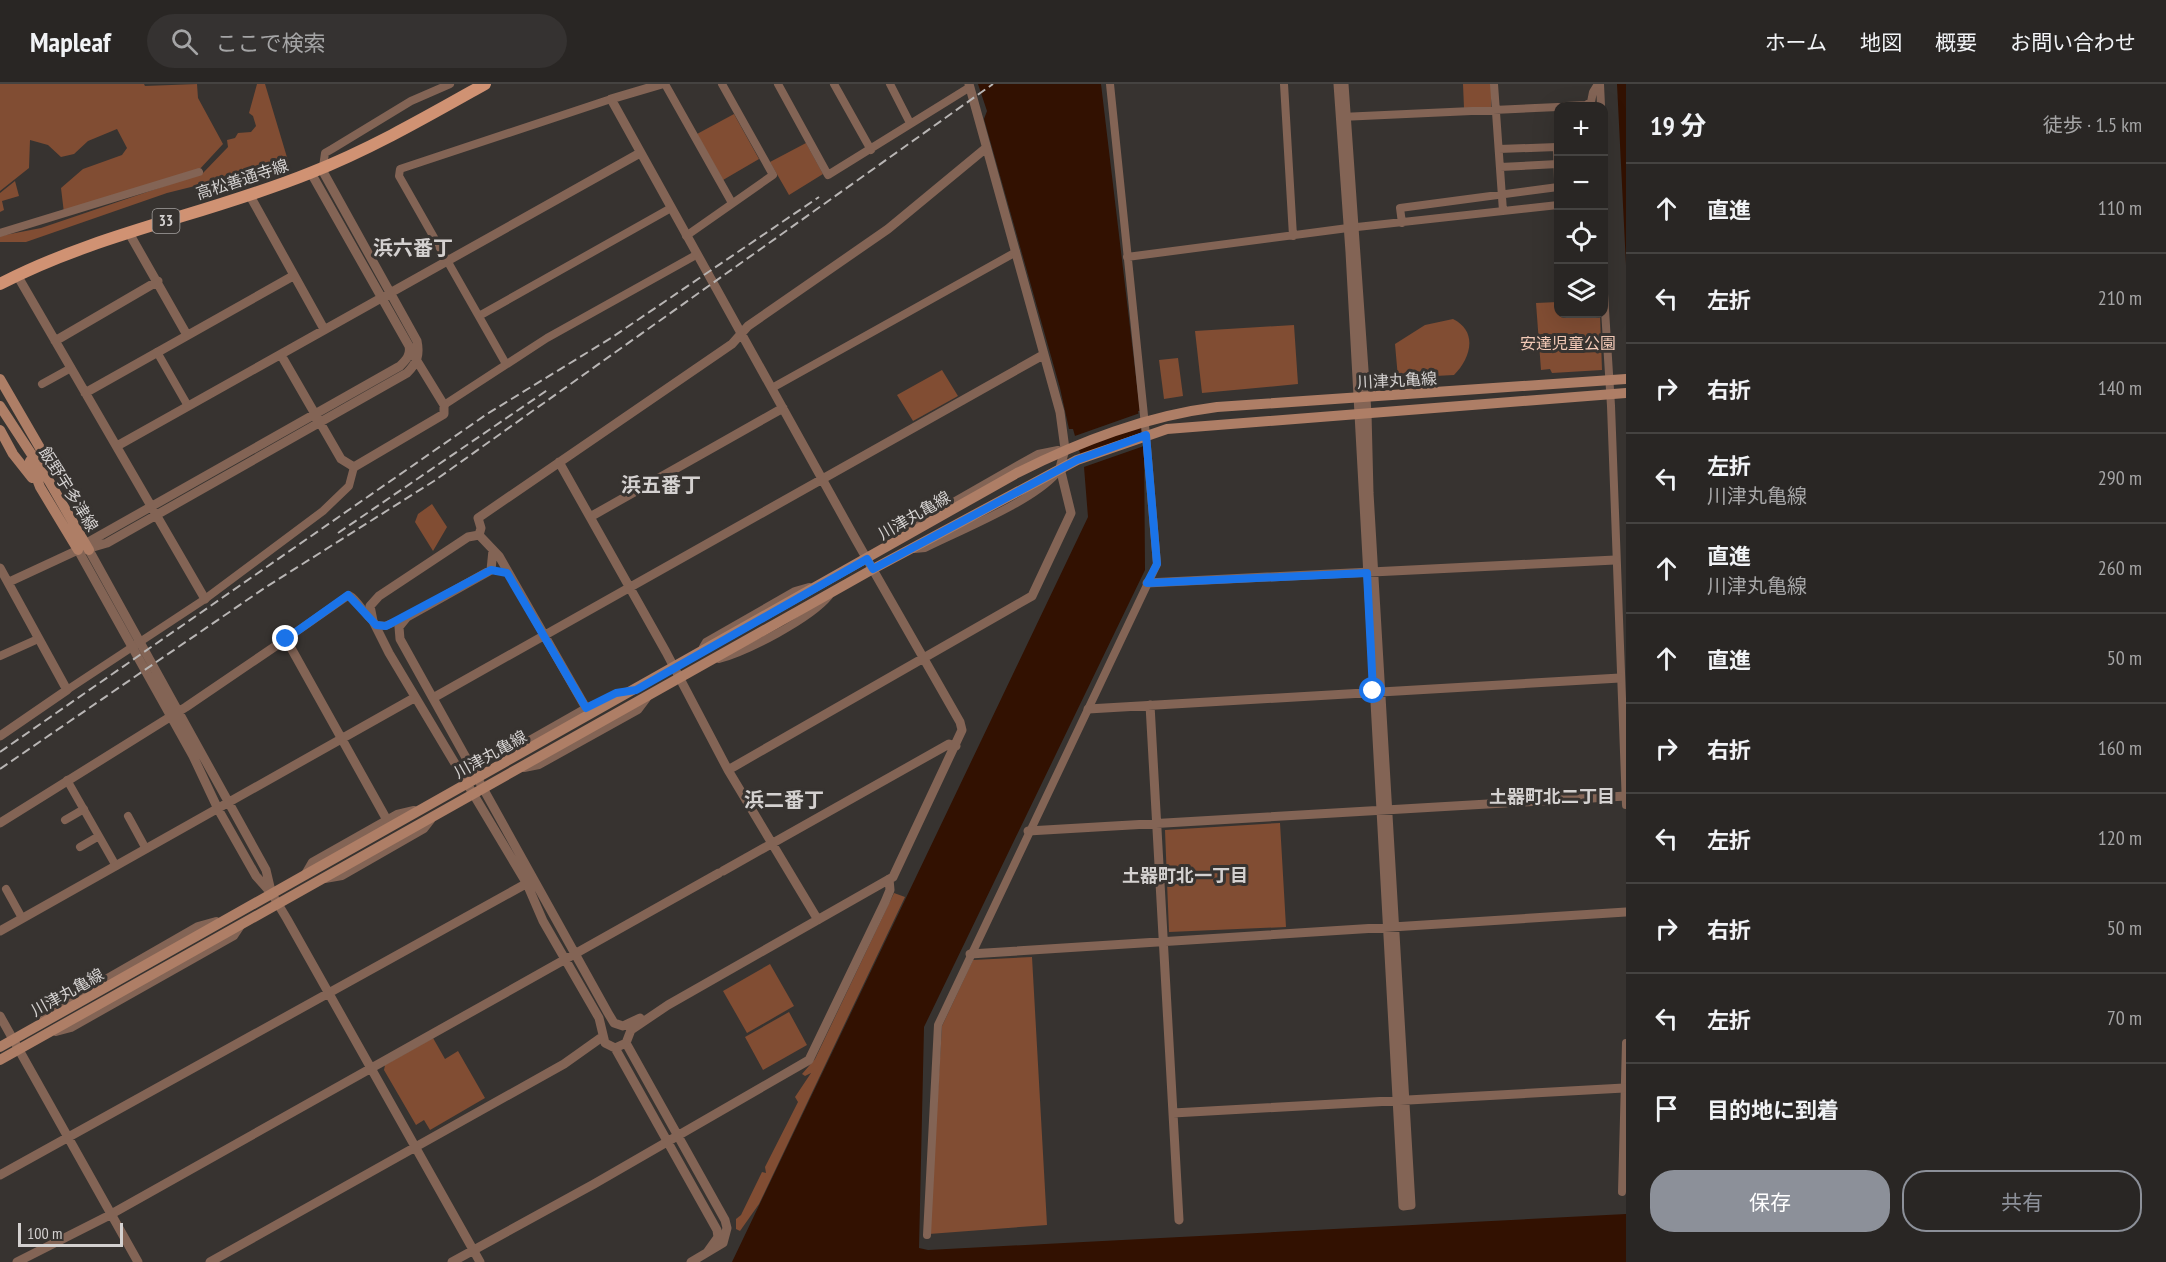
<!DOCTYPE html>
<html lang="ja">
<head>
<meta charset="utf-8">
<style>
	body { margin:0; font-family:"PT Sans Narrow","Noto Sans JP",sans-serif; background:#353231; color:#f1f3f6 }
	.controls { position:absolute; right:18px; top:18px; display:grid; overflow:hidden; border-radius:12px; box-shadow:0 6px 24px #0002 }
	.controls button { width:54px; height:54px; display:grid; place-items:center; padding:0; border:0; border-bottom:2px solid #454341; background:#292624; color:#f1f3f6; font:30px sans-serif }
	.scale { position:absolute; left:18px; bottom:15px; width:105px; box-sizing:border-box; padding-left:6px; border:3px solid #d4d1d0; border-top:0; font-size:16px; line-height:21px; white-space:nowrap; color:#d4d1d0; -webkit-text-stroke:4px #373330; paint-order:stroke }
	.stop { position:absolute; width:18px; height:18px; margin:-14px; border:4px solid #1a73e8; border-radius:50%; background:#fff }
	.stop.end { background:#1a73e8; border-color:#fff; box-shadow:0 2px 6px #0008 }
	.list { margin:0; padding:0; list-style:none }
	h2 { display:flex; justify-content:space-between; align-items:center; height:78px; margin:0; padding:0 24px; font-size:26px }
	h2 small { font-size:20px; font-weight:400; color:#a5a5a6 }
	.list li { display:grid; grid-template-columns:39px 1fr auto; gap:18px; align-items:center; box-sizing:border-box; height:90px; padding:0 24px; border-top:2px solid #454341 }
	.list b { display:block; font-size:22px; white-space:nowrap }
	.list p { margin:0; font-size:20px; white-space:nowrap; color:#a5a5a6 }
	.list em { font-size:20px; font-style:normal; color:#a5a5a6 }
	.actions { display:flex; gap:12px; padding:18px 24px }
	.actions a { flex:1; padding:14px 0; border:2px solid #8c9099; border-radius:24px; text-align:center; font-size:21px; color:#8c9099 }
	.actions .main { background:#8c9099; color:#fff }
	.icon { flex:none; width:33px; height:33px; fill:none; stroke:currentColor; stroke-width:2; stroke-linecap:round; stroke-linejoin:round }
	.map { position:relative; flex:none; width:1626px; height:1178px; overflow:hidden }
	header { display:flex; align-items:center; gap:36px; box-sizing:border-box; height:84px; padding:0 30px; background:#292624; border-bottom:2px solid #454341 }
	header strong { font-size:28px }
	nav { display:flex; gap:33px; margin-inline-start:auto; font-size:21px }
	.search { width:420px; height:54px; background:#353231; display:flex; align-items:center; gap:15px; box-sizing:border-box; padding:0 21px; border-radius:33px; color:#a5a5a6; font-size:22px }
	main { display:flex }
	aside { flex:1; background:#292624 }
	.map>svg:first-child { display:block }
	.green { fill:#814d33 }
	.water { fill:#321101 }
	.pier { fill:#373330 }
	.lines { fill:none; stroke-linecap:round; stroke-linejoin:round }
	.minor { stroke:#836455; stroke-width:8 }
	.tertiary { stroke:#836455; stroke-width:9 }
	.secondary { stroke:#ae7e66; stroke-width:10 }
	.primary { stroke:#d09273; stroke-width:12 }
	.rail { stroke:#b8b5b4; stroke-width:2; stroke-dasharray:9 4.5; stroke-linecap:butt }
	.route { stroke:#1a73e8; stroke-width:8 }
	.labels { text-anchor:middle; stroke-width:6; stroke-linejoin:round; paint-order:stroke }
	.shield { fill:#373330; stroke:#a5a2a0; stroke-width:1.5 }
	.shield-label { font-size:15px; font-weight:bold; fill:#d4d1d0 }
	.street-label { font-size:16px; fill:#d4d1d0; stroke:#373330 }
	.park-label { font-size:16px; fill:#f3cab7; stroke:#373330 }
	.neighbourhood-label { font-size:18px; font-weight:bold; fill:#d4d1d0; stroke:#373330 }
	.quarter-label { font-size:20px; font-weight:bold; fill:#d4d1d0; stroke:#373330 }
</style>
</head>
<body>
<header>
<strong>Mapleaf</strong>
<div class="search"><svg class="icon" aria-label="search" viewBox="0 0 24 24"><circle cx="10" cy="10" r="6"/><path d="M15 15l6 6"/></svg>ここで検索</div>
<nav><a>ホーム</a><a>地図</a><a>概要</a><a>お問い合わせ</a></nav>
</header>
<main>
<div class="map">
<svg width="1626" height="1178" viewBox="0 0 1626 1178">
	<rect width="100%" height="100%" fill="#373330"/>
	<path class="green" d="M 0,0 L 144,0 L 145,2 L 197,0 L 198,14 L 223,60 L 198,87 L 64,129 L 61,104 L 83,85 L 122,71 L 127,64 L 117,45 L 88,57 L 74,70 L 61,73 L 48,61 L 30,56 L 29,84 L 0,107 Z
		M 257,0 L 265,0 L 289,80 L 243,95 L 207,99 L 167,109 L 26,158 L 0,158 L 0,152 L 41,144 L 203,89 L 228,63 L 227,56 L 235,54 L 238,49 L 251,48 L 256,42 L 253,32 L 249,29 Z
		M 1463,0 L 1491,0 L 1491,23 L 1464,24 Z
		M 734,30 L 759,75 L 723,96 L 697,50 Z
		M 806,59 L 823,90 L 789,111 L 770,78 Z
		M 15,97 L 19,112 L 2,117 L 4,126 L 0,128 L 0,109 Z
		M 1558,218 L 1558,230 L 1600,230 L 1602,286 L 1552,289 L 1550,285 L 1541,286 L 1536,219 Z
		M 1453,235 C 1479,248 1470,275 1454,291 L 1398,294 L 1395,260 L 1425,241 Z
		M 1294,241 L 1298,300 L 1202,309 L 1195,247 Z
		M 1178,274 L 1183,312 L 1164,315 L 1159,276 Z
		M 942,286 L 958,312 L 913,337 L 897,311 Z
		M 432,420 L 447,443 L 433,467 L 415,438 L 418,430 Z
		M 1280,739 L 1286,843 L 1169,848 L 1165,746 Z
		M 894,809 L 905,813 L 759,1120 L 740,1147 L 736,1145 L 736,1135 L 741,1131 L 762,1088 L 766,1089 L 765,1083 L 798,1018 L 795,1013 L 811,989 L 805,992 L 802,990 L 815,975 Z
		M 1032,873 L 1047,1141 L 929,1150 L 942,942 L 973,876 Z
		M 770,880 L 794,922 L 747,949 L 723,907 Z
		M 789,928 L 807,961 L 763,986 L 745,953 Z
		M 433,954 L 445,975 L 458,967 L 485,1014 L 430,1046 L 424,1036 L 416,1041 L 384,986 L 385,981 Z"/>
	<path class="water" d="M 978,0 L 1101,0 L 1140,327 L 1138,327 L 1144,362 L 1145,486 L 924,943 L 919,1164 L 928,1166 L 1626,1130 L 1626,1178 L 732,1178 L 1088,433 L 1084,383 L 1073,345 L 1069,345 L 1060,304 L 984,35 L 987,27 Z
		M 1617,0 L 1626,0 L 1626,181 Z"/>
	<path class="pier" d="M 1140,329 L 1141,342 L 1076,366 L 1072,353 Z
		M 1142,349 L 1144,362 L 1081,384 L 1078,373 Z"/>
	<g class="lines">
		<path class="minor" d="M 665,0 L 732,119
			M 778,0 L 828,91 L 970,3
			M 834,0 L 871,66
			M 890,0 L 910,39
			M 1284,0 L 1293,152
			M 1494,0 L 1503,127
			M 1600,0 L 1601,22
			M 1566,22 L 1586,21 L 1591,18 L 1593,8 L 1598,0
			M 1341,33 L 1558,23
			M 1499,65 L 1557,63 L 1558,96
			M 323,83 L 325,69 L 332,65 L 411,17 L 450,0
			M 1500,83 L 1558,80
			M 1604,87 L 1604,98
			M 1402,139 L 1400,124 L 1558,103
			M 0,149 L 199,88
			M 686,152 L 773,91 L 722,0
			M 1127,173 L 1348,144 L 1558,121
			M 1604,210 L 1611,322 L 1626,721
			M 479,232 L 671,124
			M 157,268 L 188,322
			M 506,280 L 399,92 L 400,85 L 611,15
			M 42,300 L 71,284
			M 772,304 L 1016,168
			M 444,321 L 547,254 L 696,171
			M 909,447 L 915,440 L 1020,380 L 1038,370 L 1058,366
			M 914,465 L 925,464 C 961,446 1031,418 1056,390
			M 376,541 L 385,542 L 407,533
			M 286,555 L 349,511 C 359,516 363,530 373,537
			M 703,563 L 706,558 L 795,507 L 809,503
			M 0,572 L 38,555
			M 719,575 C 748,567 810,535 829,512
			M 67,606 L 205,515 L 323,427 L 349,402 L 354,383
			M 508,676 L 512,666 L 586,624 L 625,608
			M 524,684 L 539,681 L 638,626 L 647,614
			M 67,696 L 116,782
			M 128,732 L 146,765
			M 65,736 L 84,725
			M 80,763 L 99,752
			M 305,790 L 312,778 L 397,730 L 414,726
			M 325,795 L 342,792 L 424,745 L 431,736
			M 6,805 L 22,834
			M 43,936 L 50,927 L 198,842 L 216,837
			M 56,948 L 71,944 L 234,852 L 240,843
			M 1622,1108 L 1626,959
			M 927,1151 L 938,941 L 1157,480 L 1146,351 L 1110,0"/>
		<path class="tertiary" d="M 1338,0 L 1350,168 L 1403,1122 L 1411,1121 L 1369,409 L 1367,329 L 1344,0
			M 249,110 L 324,245
			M 129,149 L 187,251
			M 17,191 L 205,515
			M 55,257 L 158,197
			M 281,271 L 341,375 L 354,383 L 444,330 L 444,321 L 414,272
			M 85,309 L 293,192
			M 117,362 L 640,69
			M 559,378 L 666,568 L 728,686 L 818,836
			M 590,433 L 783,324
			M 479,451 L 481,444 L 478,434 L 732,260 L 748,242 L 888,145 L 986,64
			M 78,466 L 193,672 L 218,725 L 256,792 L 272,810 L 287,835 L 480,1178
			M 83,466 L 107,459 L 407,289 C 417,279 420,271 417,257 L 321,84
			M 89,466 L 266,786 L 271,807
			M 493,466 L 491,486 L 407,533 L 399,543 L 400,555 L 608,929 L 614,939 L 623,942 L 640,934
			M 0,484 L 67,606 L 0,652
			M 9,498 L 78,466 L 85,460 L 400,282 C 406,276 411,271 409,262 L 311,89
			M 1147,499 L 1615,476
			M 433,614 L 1043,271
			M 1150,621 L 1179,1136
			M 586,624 L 499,472 L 479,451 L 468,453 L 379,512 L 370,522 L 373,537 L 389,569 L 527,800 L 543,837 L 599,934 L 605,959 L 615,964 L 626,959 L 631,946 L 668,921 L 893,793 L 962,646 L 960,638 L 856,456 L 611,15 L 662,0
			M 1088,625 L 1620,594
			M 728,686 L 1032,512 L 1071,429 L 1060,384 L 1065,365 L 1060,328 L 969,0
			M 0,739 L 186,623 L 286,555 L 387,736
			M 1028,747 L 1626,712
			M 723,787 L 949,660 L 956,662
			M 0,847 L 414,614
			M 970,870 L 1626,828
			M 0,932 L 138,1178
			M 626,959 L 725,1136 L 727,1144 L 723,1159 L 691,1178
			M 615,964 L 717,1146 L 718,1153 L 708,1167
			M 1173,1029 L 1624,1004
			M 0,1091 L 531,797
			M 17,1178 L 106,1133 L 719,789
			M 210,1178 L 564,980 L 602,953
			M 452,1178 L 594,1100 L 809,976 L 885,818 L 890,806 L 889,795"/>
		<path class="secondary" d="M 0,295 L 40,364 L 47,388
			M 0,322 L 49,397 L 89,466
			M 0,346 L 13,370 L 32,394
			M 30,377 L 40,403 L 78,466
			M 0,963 L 1017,389 C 1081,357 1146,332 1217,323 L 1626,295
			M 0,976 L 873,485 L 1077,376 L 1167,345 L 1626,309"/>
		<path class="primary" d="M 0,200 C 98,149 209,130 310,89 C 371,65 428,32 485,0"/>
		<path class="rail" d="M 338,449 L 549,305
			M 0,668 L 487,330 L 611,254 L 819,113
			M 0,685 L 266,503 L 434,397 L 993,0"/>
	</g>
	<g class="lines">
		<path class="route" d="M 286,555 L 348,511 L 376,541 L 386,542 L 491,486 L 507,489 L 586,624 L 616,609 L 636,606 L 867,475 L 873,485 L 1077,376 L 1146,351 L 1157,480 L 1147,499 L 1367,489 L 1373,607"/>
	</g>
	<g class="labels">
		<rect class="shield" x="152.5" y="125" width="27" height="24" rx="4.5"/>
		<g class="shield-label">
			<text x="166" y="142">33</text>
		</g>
		<g class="street-label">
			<text transform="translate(242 95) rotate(-18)" y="6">高松善通寺線</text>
			<text transform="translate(1397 296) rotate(-3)" y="6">川津丸亀線</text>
			<text transform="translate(69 405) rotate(58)" y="6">飯野宇多津線</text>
			<text transform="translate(914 431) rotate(-30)" y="6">川津丸亀線</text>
			<text transform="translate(490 670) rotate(-29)" y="6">川津丸亀線</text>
			<text transform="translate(67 908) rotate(-29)" y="6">川津丸亀線</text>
		</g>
		<g class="park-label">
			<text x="1568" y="265">安達児童公園</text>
		</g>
		<g class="neighbourhood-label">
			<text x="1552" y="719">土器町北二丁目</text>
			<text x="1185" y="798">土器町北一丁目</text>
		</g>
		<g class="quarter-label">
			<text x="413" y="171">浜六番丁</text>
			<text x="661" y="408">浜五番丁</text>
			<text x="784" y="723">浜二番丁</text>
		</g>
	</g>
</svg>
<div class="controls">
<button>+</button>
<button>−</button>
<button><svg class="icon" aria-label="locate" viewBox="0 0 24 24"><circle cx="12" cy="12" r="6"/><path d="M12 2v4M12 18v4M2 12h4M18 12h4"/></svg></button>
<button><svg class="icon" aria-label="layers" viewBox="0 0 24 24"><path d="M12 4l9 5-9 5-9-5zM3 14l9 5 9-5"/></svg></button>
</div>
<div class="scale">100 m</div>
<div class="stop" style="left:1373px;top:607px"></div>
<div class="stop end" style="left:286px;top:555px"></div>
</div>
<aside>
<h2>19 分<small>徒歩 · 1.5 km</small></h2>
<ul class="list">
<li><svg class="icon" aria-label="ahead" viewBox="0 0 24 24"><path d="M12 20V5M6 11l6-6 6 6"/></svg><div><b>直進</b></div><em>110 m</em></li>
<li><svg class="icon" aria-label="left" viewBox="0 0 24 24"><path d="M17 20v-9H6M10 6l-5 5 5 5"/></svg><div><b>左折</b></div><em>210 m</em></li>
<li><svg class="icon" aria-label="right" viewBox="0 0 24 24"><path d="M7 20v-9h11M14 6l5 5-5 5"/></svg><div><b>右折</b></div><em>140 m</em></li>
<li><svg class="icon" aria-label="left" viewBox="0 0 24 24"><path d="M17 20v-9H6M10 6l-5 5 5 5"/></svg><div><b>左折</b><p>川津丸亀線</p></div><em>290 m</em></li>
<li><svg class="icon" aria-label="ahead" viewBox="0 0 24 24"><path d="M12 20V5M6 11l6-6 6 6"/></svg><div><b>直進</b><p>川津丸亀線</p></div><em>260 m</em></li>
<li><svg class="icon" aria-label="ahead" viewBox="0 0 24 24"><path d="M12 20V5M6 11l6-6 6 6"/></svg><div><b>直進</b></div><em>50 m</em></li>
<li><svg class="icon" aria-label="right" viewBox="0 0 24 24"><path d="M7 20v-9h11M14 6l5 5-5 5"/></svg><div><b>右折</b></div><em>160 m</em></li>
<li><svg class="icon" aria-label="left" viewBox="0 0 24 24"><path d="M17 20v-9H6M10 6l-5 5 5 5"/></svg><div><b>左折</b></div><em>120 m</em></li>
<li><svg class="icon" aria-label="right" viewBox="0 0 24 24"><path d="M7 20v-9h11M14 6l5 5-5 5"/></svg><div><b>右折</b></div><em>50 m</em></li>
<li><svg class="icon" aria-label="left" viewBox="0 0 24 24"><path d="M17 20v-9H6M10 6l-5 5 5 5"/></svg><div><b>左折</b></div><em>70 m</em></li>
<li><svg class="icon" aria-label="arrive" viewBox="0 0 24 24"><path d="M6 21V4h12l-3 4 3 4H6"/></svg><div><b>目的地に到着</b></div></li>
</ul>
<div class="actions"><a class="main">保存</a><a>共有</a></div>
</aside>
</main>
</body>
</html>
